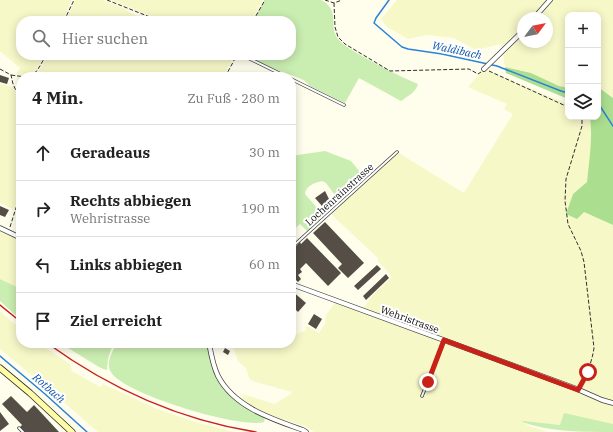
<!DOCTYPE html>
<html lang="de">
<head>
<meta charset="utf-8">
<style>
	body { margin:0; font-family:"IBM Plex Serif",serif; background:#f6f6f6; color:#222 }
	.controls { position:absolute; right:12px; top:12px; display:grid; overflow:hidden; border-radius:8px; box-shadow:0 2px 10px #0003 }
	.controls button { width:36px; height:36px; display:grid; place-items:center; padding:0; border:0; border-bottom:1px solid #e0e0e0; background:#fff; color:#222; font:20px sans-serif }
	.compass { position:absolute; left:517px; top:12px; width:36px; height:36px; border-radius:50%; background:#fff; box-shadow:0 2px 10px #0003; rotate:58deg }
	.stop { position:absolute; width:12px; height:12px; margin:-9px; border:3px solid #c82118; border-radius:50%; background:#fff }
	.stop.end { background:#c82118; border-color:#fff; box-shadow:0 1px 4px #0008 }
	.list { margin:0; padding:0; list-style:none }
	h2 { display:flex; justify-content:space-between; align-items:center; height:52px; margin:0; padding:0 16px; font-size:17px }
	h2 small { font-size:13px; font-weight:400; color:#767676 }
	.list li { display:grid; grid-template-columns:26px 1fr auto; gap:12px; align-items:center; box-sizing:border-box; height:56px; padding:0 16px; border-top:1px solid #e0e0e0 }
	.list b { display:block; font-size:15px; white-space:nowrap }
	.list p { margin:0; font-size:13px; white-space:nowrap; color:#767676 }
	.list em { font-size:13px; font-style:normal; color:#767676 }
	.icon { flex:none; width:22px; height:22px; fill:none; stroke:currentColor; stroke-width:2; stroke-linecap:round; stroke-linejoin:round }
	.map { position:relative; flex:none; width:613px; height:432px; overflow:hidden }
	.search { position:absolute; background:#fff; box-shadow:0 2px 10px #0003; left:16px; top:16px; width:280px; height:44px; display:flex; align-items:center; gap:10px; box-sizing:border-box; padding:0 14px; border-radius:16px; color:#767676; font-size:15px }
	.panel { position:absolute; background:#fff; box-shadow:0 2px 10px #0003; left:16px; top:72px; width:280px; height:276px; border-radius:16px }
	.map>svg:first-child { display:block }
	.farmland { fill:#f7f8c8 }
	.green { fill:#caedb1 }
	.forest { fill:#abdf8f }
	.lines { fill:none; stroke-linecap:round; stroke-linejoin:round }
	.stream { stroke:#2a82d9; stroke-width:1.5 }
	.building { fill:#554e47 }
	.lane-casing { stroke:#3f3f3f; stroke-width:3.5 }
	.street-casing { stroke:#3f3f3f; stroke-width:5.5 }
	.secondary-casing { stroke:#2e2e2e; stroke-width:7 }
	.path { stroke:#2e2e2e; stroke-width:1; stroke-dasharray:4 2; stroke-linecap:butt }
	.lane { stroke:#fff; stroke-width:2 }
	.street { stroke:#fff; stroke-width:4 }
	.secondary { stroke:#fffea6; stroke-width:5.5 }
	.rail { stroke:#c82118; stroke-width:1.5 }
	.route { stroke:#c82118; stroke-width:5 }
	.labels { text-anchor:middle; stroke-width:4; stroke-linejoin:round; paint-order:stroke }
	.street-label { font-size:10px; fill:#0c0c0c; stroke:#fff }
	.water-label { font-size:11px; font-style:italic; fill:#0b54a8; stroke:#fff }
</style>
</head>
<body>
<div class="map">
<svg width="613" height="432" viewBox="0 0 613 432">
	<rect width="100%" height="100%" fill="#fffdeb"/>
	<path class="farmland" d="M 0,0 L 72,0 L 63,21 L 21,21 L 21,55 L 45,55 L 36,70 L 31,74 L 28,75 L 16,74 L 20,68 L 0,51 Z
		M 75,0 L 103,0 L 126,9 L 127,11 L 137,16 L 156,21 L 66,21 Z
		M 111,0 L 263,0 L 251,21 L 163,21 Z
		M 397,0 L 548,0 L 533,18 L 523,18 L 523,29 L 502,51 L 501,44 L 476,50 L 454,38 L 426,35 L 408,39 L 387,27 L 381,19 Z
		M 551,0 L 613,0 L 613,98 L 598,87 L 598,15 L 568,15 L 568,88 L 559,86 L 531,73 L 505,67 L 503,54 L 523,33 L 523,42 L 547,42 L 547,18 L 536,18 Z
		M 48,55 L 232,55 L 233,58 L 223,77 L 31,77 L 38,72 Z
		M 484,69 L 568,104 L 568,117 L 590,117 L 591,125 L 591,151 L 587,182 L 573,194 L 584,212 L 613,225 L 613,401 L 593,395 L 584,391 L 579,387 L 569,386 L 363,308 L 367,304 L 369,299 L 392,277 L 378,261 L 378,258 L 333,216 L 332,213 L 397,152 L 464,193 L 513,114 L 504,109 L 507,104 L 468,87 Z
		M 18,77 L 21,78 L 21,99 L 16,86 Z
		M 0,84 L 13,87 L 21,107 L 21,188 L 14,210 L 0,203 Z
		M 0,229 L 21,239 L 21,289 L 0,279 Z
		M 338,302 L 437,339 L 441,345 L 443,346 L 449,344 L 580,393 L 613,404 L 613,424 L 598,421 L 560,425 L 523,422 L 529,426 L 548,432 L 314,432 L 305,426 L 267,415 L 241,399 L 243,397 L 242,394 L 275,404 L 286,397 L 290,395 L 292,392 L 252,381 L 249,378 L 246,368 L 238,361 L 232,343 L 291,343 L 291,336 L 305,331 L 307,326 L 319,333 L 325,324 L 326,315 L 335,303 Z
		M 0,311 L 21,330 L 21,343 L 38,343 L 70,364 L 72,371 L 91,382 L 101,387 L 103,384 L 155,408 L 192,421 L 233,432 L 98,432 L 59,398 L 0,349 Z"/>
	<path class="green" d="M 265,0 L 321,0 C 342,11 327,27 339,40 C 345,47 354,51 362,56 C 381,67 397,75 418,84 C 416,92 408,96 401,101 L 359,78 L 345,103 L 310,86 C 303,77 292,76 282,72 C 269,68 256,61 244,55 L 291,55 L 291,21 L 253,21 Z
		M 325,151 L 351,161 L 364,177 L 339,201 L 326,183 L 322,181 C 315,183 306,185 305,194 L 324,216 L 307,231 L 300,224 L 291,232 L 291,156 Z
		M 0,279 L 21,289 L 21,320 L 0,301 Z
		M 60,343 L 113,343 L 108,359 L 107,369 L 106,370 L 99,367 Z
		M 117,343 L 207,343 C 211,382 232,401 265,418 L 264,422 C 241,429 123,394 111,372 C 105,362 113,351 117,343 Z
		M 564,413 L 613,424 L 613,432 C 583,432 549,432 522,422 L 524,421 L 560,425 Z"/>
	<path class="forest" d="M 505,67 L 531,73 L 559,86 L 568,88 L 568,99 L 506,73 Z
		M 598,87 L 613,98 L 613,225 L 584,212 L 577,219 L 566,214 L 573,194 L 587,182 C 589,161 593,139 590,117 L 598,117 Z"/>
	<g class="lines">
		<path class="stream" d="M 389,0 L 376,18 L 374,23 L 402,47 L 408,49 L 442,54 L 497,66 L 561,91 L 568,93
			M 598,103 L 613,126
			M 0,356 L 45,394 L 87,432"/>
	</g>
	<path class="building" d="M 0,75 L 9,78 L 7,84 L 0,82 Z
		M 325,191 L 330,201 L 322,206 L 315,198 Z
		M 0,206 L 9,210 L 5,217 L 0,215 Z
		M 325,222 L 364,263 L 348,278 L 338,268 L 342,264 L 313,233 Z
		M 307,238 L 341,273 L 328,286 L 306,263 L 300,269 L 302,272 L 298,275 L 301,279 L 298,282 L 291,275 L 293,272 L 291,270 L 291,251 L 300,242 L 301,244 Z
		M 377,265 L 381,269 L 358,290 L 354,286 Z
		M 386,274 L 389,278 L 366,300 L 363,296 Z
		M 291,290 L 306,303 L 298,312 L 291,305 Z
		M 314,314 L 322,319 L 316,329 L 308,324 Z
		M 291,317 L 295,320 L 292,324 L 291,323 Z
		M 225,348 L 230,351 L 228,355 L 223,352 Z
		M 11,396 L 27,412 L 34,405 L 59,432 L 25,432 L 20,427 L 22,425 L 2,404 Z
		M 0,412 L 9,424 L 0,431 Z"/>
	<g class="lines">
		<g class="lane-casing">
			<path id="lane" d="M 242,55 L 287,77
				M 291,79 L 344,105
				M 291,248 L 397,152
				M 422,396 L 444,341
				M 19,428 L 23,432"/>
		</g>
		<g class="street-casing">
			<path id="street" d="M 534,18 L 550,0
				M 484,69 L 523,31
				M 0,228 L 21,238
				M 291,284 L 577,389 L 602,400 L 613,403
				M 209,343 C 211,354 213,366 218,376 C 234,407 272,419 303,430 L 306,432"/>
		</g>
		<g class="secondary-casing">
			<path id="secondary" d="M 0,368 L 30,393 L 72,432"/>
		</g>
		<path class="path" d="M 107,0 L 160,21
			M 325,0 L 334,3 L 342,0
			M 334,3 L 335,27 L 338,37 L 345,44 L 390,71 L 469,69 L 478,74 L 481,72
			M 64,21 L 74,0
			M 253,21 L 265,0
			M 0,69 L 11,75 L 13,84 L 21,102
			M 489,71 L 568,107
			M 11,75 C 35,79 35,75 46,55
			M 225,77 L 237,55
			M 10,227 L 21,192
			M 581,385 C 587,373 592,362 594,348 L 584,262 L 581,251 L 568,224 L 565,201 L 566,179 L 582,126 L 582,117"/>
		<use href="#lane" class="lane"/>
		<use href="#street" class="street"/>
		<use href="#secondary" class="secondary"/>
		<path class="rail" d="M 0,305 L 21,322
			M 47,343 C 109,388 180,420 256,432"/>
	</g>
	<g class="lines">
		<path class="route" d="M 428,382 L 444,340 L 578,390 L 588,372"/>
	</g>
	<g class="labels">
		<g class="street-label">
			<text transform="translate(339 194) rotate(-42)" y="4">Lochenrainstrasse</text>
			<text transform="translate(410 319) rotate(20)" y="4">Wehristrasse</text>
		</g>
		<g class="water-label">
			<text transform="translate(457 50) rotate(12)" y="4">Waldibach</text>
			<text transform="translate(49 388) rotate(41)" y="4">Rotbach</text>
		</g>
	</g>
</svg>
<div class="controls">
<button>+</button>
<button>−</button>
<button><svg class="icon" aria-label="layers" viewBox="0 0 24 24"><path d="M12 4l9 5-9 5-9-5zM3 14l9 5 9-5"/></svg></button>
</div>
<svg class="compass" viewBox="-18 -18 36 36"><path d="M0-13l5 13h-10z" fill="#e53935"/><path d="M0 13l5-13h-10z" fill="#767676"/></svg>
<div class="stop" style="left:588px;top:372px"></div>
<div class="stop end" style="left:428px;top:382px"></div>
<div class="search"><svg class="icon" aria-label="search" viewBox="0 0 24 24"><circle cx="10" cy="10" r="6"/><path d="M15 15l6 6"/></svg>Hier suchen</div>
<section class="panel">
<h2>4 Min.<small>Zu Fuß · 280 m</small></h2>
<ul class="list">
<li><svg class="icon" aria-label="ahead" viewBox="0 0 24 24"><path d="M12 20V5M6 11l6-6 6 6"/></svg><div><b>Geradeaus</b></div><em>30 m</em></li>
<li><svg class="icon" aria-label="right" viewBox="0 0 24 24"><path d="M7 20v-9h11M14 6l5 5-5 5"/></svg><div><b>Rechts abbiegen</b><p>Wehristrasse</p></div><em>190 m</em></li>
<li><svg class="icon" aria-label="left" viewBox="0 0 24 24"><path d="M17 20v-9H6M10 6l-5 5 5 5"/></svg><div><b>Links abbiegen</b></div><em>60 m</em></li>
<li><svg class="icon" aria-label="arrive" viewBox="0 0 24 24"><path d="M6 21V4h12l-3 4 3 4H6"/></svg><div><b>Ziel erreicht</b></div></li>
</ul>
</section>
</div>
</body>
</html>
